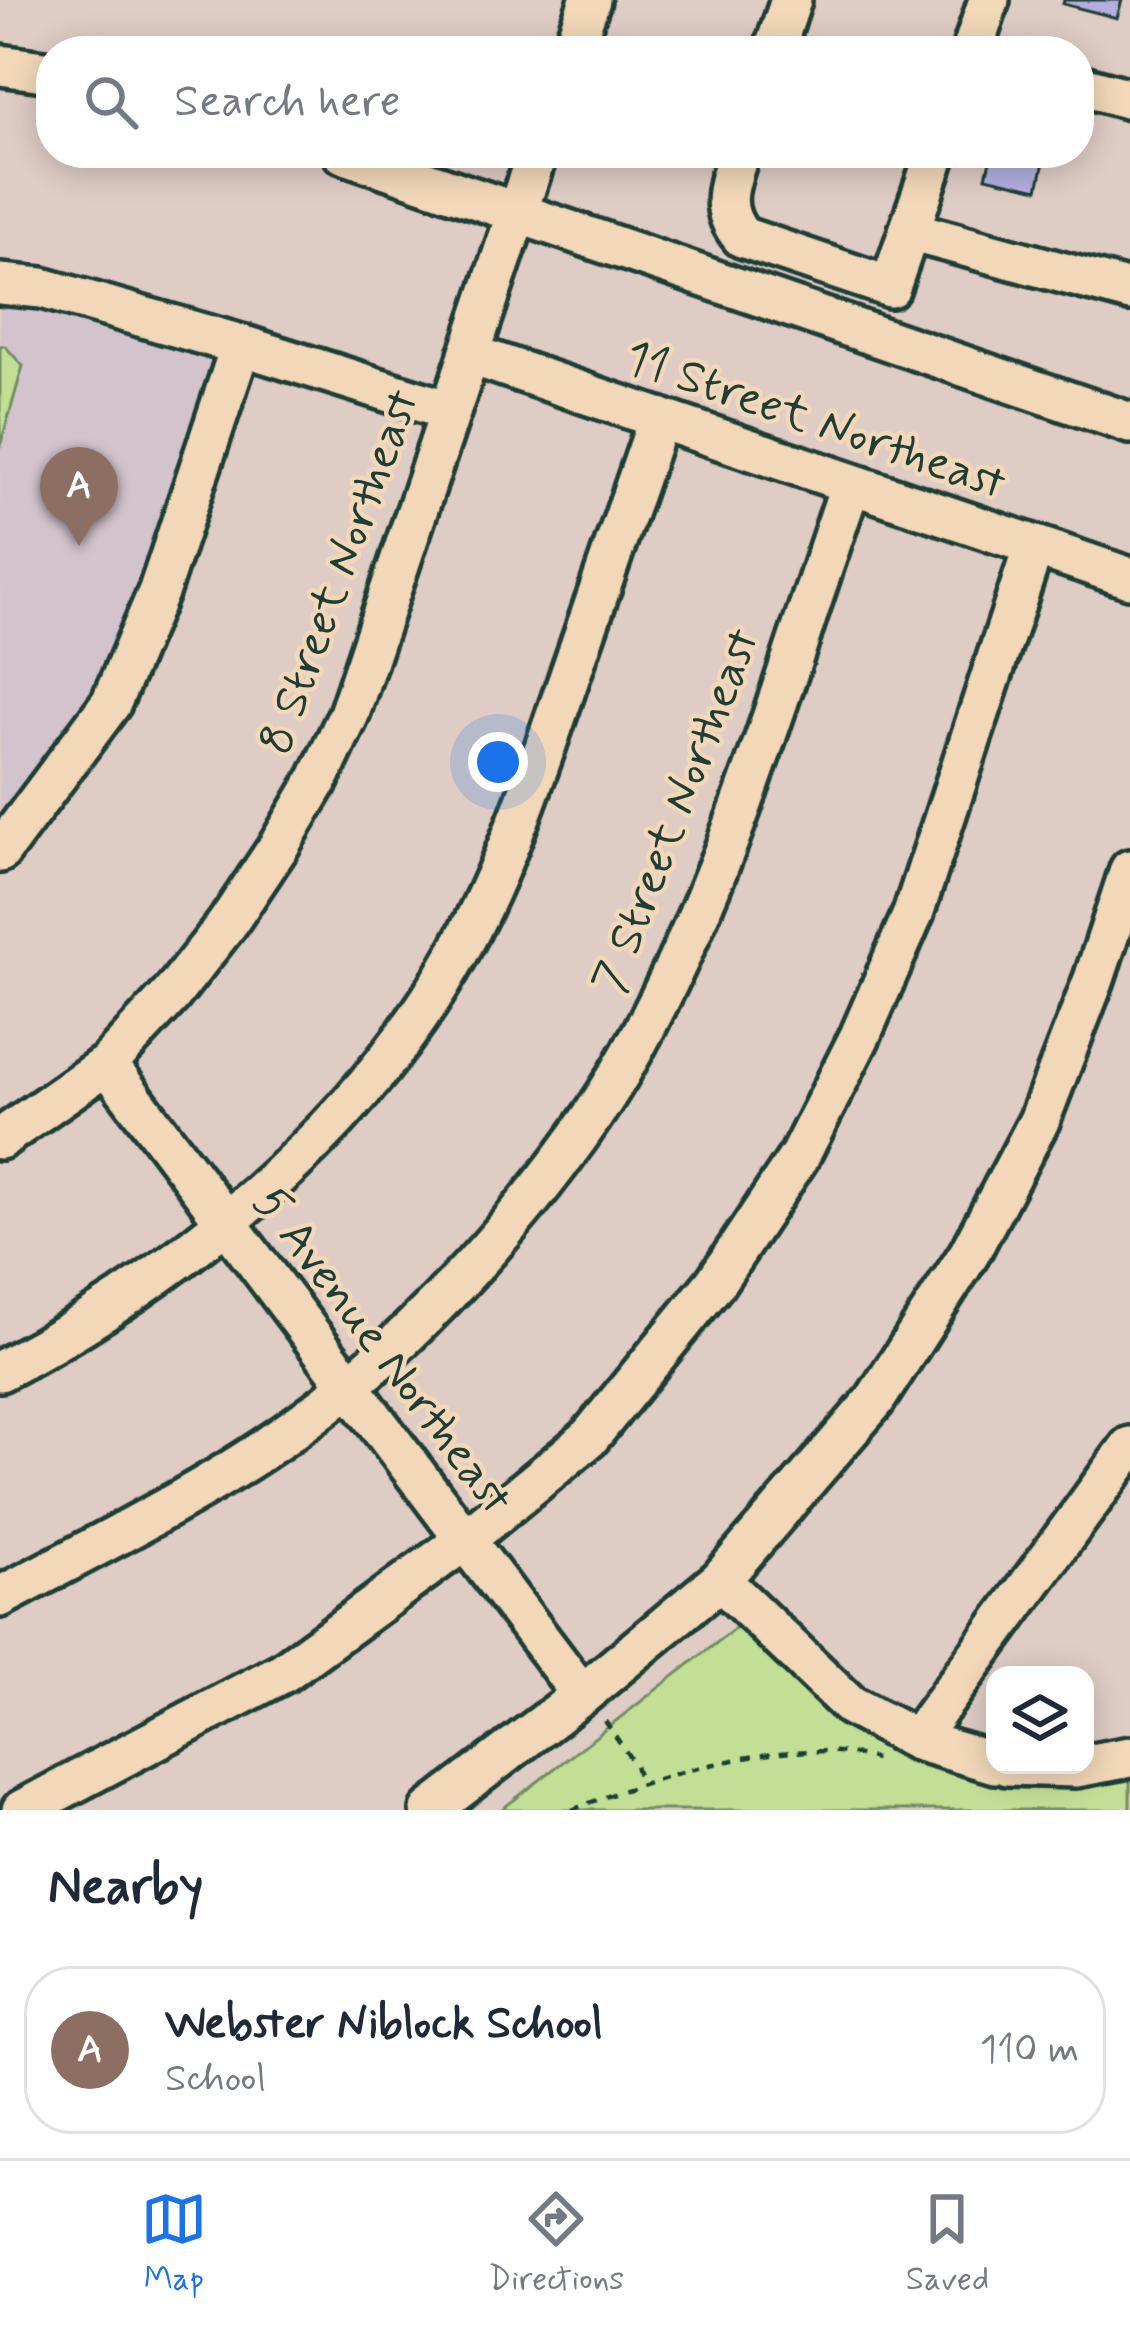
<!DOCTYPE html>
<html lang="en">
<head>
<meta charset="utf-8">
<style>
	body { margin:0; font-family:Mynerve,sans-serif; background:#f2f2f3; color:#1f2937 }
	.controls { position:absolute; right:36px; bottom:36px; display:grid; overflow:hidden; border-radius:24px; box-shadow:0 6px 30px #0003 }
	.controls button { width:108px; height:108px; display:grid; place-items:center; padding:0; border:0; border-bottom:3px solid #e0e1e3; background:#fff; color:#1f2937; font:60px sans-serif }
	.you { position:absolute; left:498px; top:762px; width:42px; height:42px; margin:-30px; border:9px solid #fff; border-radius:50%; background:#1a73e8; box-shadow:0 0 0 18px #1a73e833 }
	.badge { display:grid; place-items:center; width:78px; height:78px; border-radius:50%; background:#1a73e8; color:#fff; font-size:39px; font-weight:700 }
	.pin { position:absolute; translate:-50% -99px; filter:drop-shadow(0 3px 6px #0008) }
	.pin::after { content:''; position:absolute; top:63px; width:42px; height:36px; background:inherit; clip-path:polygon(0 0,100% 0,50% 100%) }
	.list { margin:0; padding:0; list-style:none }
	h2 { display:flex; justify-content:space-between; align-items:center; height:156px; margin:0; padding:0 48px; font-size:51px }
	h2 small { font-size:39px; font-weight:400; color:#747a83 }
	.list li { display:grid; grid-template-columns:78px 1fr auto; gap:36px; align-items:center; box-sizing:border-box; height:168px; margin:0 24px 24px; padding:0 24px; border:3px solid #e0e1e3; border-radius:48px }
	.list b { display:block; font-size:45px; white-space:nowrap }
	.list p { margin:0; font-size:39px; white-space:nowrap; color:#747a83 }
	.list em { font-size:39px; font-style:normal; color:#747a83 }
	.icon { flex:none; width:66px; height:66px; fill:none; stroke:currentColor; stroke-width:2; stroke-linecap:round; stroke-linejoin:round }
	.map { position:relative; flex:none; width:1130px; height:1810px; overflow:hidden }
	.search { position:absolute; background:#fff; box-shadow:0 6px 30px #0003; left:36px; right:36px; top:36px; height:132px; display:flex; align-items:center; gap:30px; box-sizing:border-box; padding:0 42px; border-radius:48px; color:#747a83; font-size:45px }
	.sheet { height:348px; background:#fff }
	nav { display:flex; justify-content:space-around; align-items:center; box-sizing:border-box; height:168px; border-top:3px solid #e0e1e3; background:#fff; font-size:33px; color:#747a83 }
	nav a { display:grid; justify-items:center; gap:6px }
	nav .on { color:#1a73e8 }
	.map>svg:first-child { display:block }
	.built { fill:#d2c3cd }
	.green { fill:#c3de95; stroke:#718e64; stroke-width:3 }
	.building { fill:#b3afe0; stroke:#1f3d34; stroke-width:3 }
	.lines { fill:none; stroke-linecap:round; stroke-linejoin:round }
	.minor-casing { stroke:#1f3d34; stroke-width:48 }
	.path { stroke:#1f3d34; stroke-width:4.5; stroke-dasharray:9 9; stroke-linecap:butt }
	.minor { stroke:#f2d8b9; stroke-width:39 }
	.labels { text-anchor:middle; stroke-width:9; stroke-linejoin:round; paint-order:stroke }
	.street-label { font-size:48px; fill:#1f3d34; stroke:#f2d8b9 }
</style>
</head>
<body>
<div class="map">
<svg width="1130" height="1810" viewBox="0 0 1130 1810">
	<rect width="100%" height="100%" fill="#dfccc5"/>
	<filter id="ink" filterUnits="userSpaceOnUse"><feTurbulence type="fractalNoise" baseFrequency=".00833" numOctaves="2"/><feDisplacementMap in="SourceGraphic" scale="24" xChannelSelector="R" yChannelSelector="G"/><feConvolveMatrix kernelMatrix="1 2 1 2 8 2 1 2 1" color-interpolation-filters="sRGB"/></filter>
	<g filter="url(#ink)">
		<path class="built" d="M 0,296 L 221,355 L 144,586 L 94,701 L 0,828 Z"/>
		<path class="green" d="M 0,346 L 5,346 L 23,366 L 0,447 Z
			M 737,1627 L 835,1722 L 888,1750 L 942,1767 L 1130,1768 L 1130,1810 L 501,1810 Z"/>
		<path class="building" d="M 1064,0 L 1122,0 L 1117,18 L 1063,4 Z
			M 992,153 L 1046,153 L 1038,189 L 986,177 Z"/>
		<g class="lines">
			<g class="minor-casing">
				<path id="minor" d="M 572,51 L 590,0
					M 774,51 L 791,0
					M 972,51 L 989,0
					M 0,65 L 51,72
					M 1079,85 L 1130,99
					M 343,153 L 1130,423
					M 739,153 C 728,185 718,209 742,237 L 890,287 L 936,153
					M 909,231 L 1130,291
					M 0,284 L 42,288 L 241,345 L 450,411
					M 469,354 L 1130,578
					M 0,852 L 111,703 L 159,590 L 241,345
					M 107,1064 L 582,1695
					M 0,1139 L 107,1064 L 171,995 L 227,924 L 277,849 L 318,780 L 349,714 L 537,153
					M 0,1371 C 177,1279 361,1130 458,953 C 504,869 536,775 567,684 C 598,595 628,507 659,418
					M 720,1580 L 850,1705 L 916,1740 L 995,1763
					M 0,1597 C 120,1533 246,1473 350,1385 C 450,1301 569,1166 632,1052 C 729,877 785,673 851,484
					M 916,1740 L 1130,1447
					M 1007,1765 L 1076,1767 L 1130,1757
					M 22,1810 L 284,1672 L 465,1540 L 588,1439 L 715,1283 L 800,1155 L 860,1036 L 913,914 L 1034,546
					M 431,1810 L 582,1695 L 720,1580 L 875,1400 L 969,1254 L 1039,1121 L 1094,979 L 1130,870"/>
			</g>
			<path class="path" d="M 605,1721 L 635,1765 L 640,1783
				M 572,1810 C 651,1777 792,1733 875,1759"/>
			<use href="#minor" class="minor"/>
		</g>
	</g>
	<g class="labels">
		<g class="street-label">
			<text transform="translate(816 418) rotate(19)" y="17">11 Street Northeast</text>
			<text transform="translate(337 571) rotate(-70)" y="17">8 Street Northeast</text>
			<text transform="translate(674 810) rotate(-69)" y="17">7 Street Northeast</text>
			<text transform="translate(385 1349) rotate(53)" y="17">5 Avenue Northeast</text>
		</g>
	</g>
</svg>
<div class="controls">
<button><svg class="icon" aria-label="layers" viewBox="0 0 24 24"><path d="M12 4l9 5-9 5-9-5zM3 14l9 5 9-5"/></svg></button>
</div>
<div class="you"></div>
<div class="pin badge" style="left:79px;top:546px;background:#8d6e63">A</div>
<div class="search"><svg class="icon" aria-label="search" viewBox="0 0 24 24"><circle cx="10" cy="10" r="6"/><path d="M15 15l6 6"/></svg>Search here</div>
</div>
<section class="sheet">
<h2>Nearby<small></small></h2>
<ul class="list">
<li><span class="badge" style="background:#8d6e63">A</span><div><b>Webster Niblock School</b><p>School</p></div><em>110 m</em></li>
</ul>
</section>
<nav>
<a class="on"><svg class="icon" aria-label="map" viewBox="0 0 24 24"><path d="M3 6l6-2 6 2 6-2v14l-6 2-6-2-6 2zM9 4v14M15 6v14"/></svg>Map</a>
<a><svg class="icon" aria-label="directions" viewBox="0 0 24 24"><path d="M12 3l9 9-9 9-9-9zM9 14v-3h6M13 9l2 2-2 2"/></svg>Directions</a>
<a><svg class="icon" aria-label="saved" viewBox="0 0 24 24"><path d="M7 4h10v16l-5-4-5 4z"/></svg>Saved</a>
</nav>
</body>
</html>
